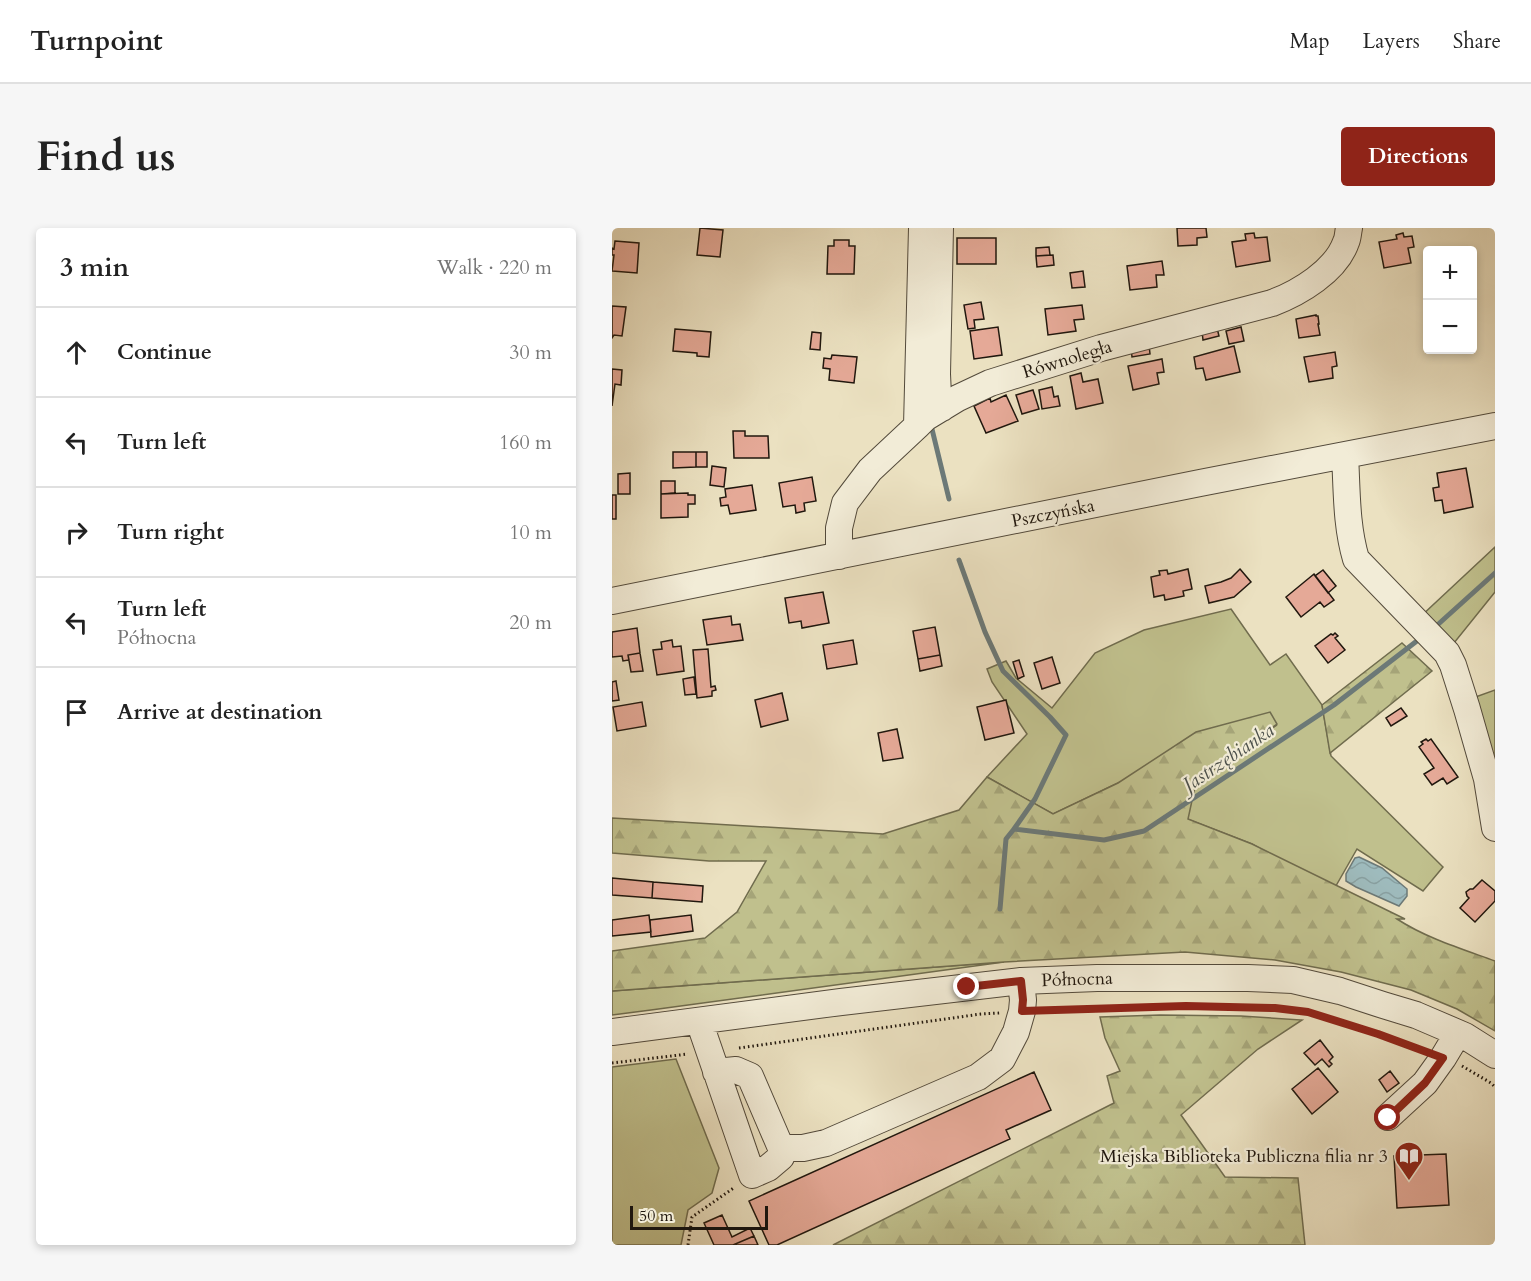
<!DOCTYPE html>
<html lang="en">
<head>
<meta charset="utf-8">
<style>
	body { margin:0; font-family:Cardo,serif; background:#f6f6f6; color:#222 }
	.controls { position:absolute; right:18px; top:18px; display:grid; overflow:hidden; border-radius:6px; box-shadow:0 3px 9px #0003 }
	.controls button { width:54px; height:54px; display:grid; place-items:center; padding:0; border:0; border-bottom:2px solid #e0e0e0; background:#fff; color:#222; font:30px sans-serif }
	.scale { position:absolute; left:18px; bottom:15px; width:138px; box-sizing:border-box; padding-left:6px; border:3px solid #20170e; border-top:0; font-size:16px; line-height:21px; white-space:nowrap; color:#20170e; -webkit-text-stroke:4px #f2ecd7; paint-order:stroke }
	.stop { position:absolute; width:18px; height:18px; margin:-14px; border:4px solid #8f2418; border-radius:50%; background:#fff }
	.stop.end { background:#8f2418; border-color:#fff; box-shadow:0 2px 6px #0008 }
	.list { margin:0; padding:0; list-style:none }
	h2 { display:flex; justify-content:space-between; align-items:center; height:78px; margin:0; padding:0 24px; font-size:26px }
	h2 small { font-size:20px; font-weight:400; color:#767676 }
	.list li { display:grid; grid-template-columns:39px 1fr auto; gap:18px; align-items:center; box-sizing:border-box; height:90px; padding:0 24px; border-top:2px solid #e0e0e0 }
	.list b { display:block; font-size:22px; white-space:nowrap }
	.list p { margin:0; font-size:20px; white-space:nowrap; color:#767676 }
	.list em { font-size:20px; font-style:normal; color:#767676 }
	.icon { flex:none; width:33px; height:33px; fill:none; stroke:currentColor; stroke-width:2; stroke-linecap:round; stroke-linejoin:round }
	.map { position:relative; flex:none; width:883px; height:1017px; overflow:hidden; border-radius:6px }
	header { display:flex; align-items:center; gap:36px; box-sizing:border-box; height:84px; padding:0 30px; background:#fff; border-bottom:2px solid #e0e0e0 }
	header strong { font-size:28px }
	nav { display:flex; gap:33px; margin-inline-start:auto; font-size:21px }
	.intro { display:flex; align-items:center; justify-content:space-between; box-sizing:border-box; height:144px; padding:0 36px }
	h1 { margin:0; font-size:42px }
	.button { padding:15px 27px; border-radius:6px; background:#8f2418; color:#fff; font-size:21px; font-weight:700 }
	main { display:flex; gap:36px; padding:0 36px }
	aside { flex:1; background:#fff; border-radius:6px; box-shadow:0 3px 9px #0003 }
	.map>svg:first-child { display:block }
	.green { fill:#c0c08d; stroke:#706c4e; stroke-width:1.5 }
	.forest { fill:url(#forest-firs); stroke:#706c4e; stroke-width:1.5 }
	.water { fill:url(#water-waves); stroke:#6c7977; stroke-width:1.5 }
	.lines { fill:none; stroke-linecap:round; stroke-linejoin:round }
	.stream { stroke:#6c7977; stroke-width:5 }
	.building { fill:#e5a997; stroke:#20170e; stroke-width:1.5 }
	.minor-casing { stroke:#534a3b; stroke-width:28 }
	.path { stroke:#20170e; stroke-width:3; stroke-dasharray:1.5 3; stroke-linecap:butt }
	.minor { stroke:#f2ecd7; stroke-width:26 }
	.route { stroke:#8f2418; stroke-width:8 }
	.labels { text-anchor:middle; stroke-width:4.5; stroke-linejoin:round; paint-order:stroke }
	.street-label { font-size:18px; fill:#20170e; stroke:#f2ecd7 }
	.poi-label { font-size:18px; fill:#20170e; stroke:#f2ecd7; text-anchor:end }
	.water-label { font-size:20px; font-style:italic; fill:#4c504b; stroke:#f2ecd7 }
</style>
</head>
<body>
<header>
<strong>Turnpoint</strong>
<nav><a>Map</a><a>Layers</a><a>Share</a></nav>
</header>
<div class="intro"><h1>Find us</h1><a class="button">Directions</a></div>
<main>
<aside>
<h2>3 min<small>Walk · 220 m</small></h2>
<ul class="list">
<li><svg class="icon" aria-label="ahead" viewBox="0 0 24 24"><path d="M12 20V5M6 11l6-6 6 6"/></svg><div><b>Continue</b></div><em>30 m</em></li>
<li><svg class="icon" aria-label="left" viewBox="0 0 24 24"><path d="M17 20v-9H6M10 6l-5 5 5 5"/></svg><div><b>Turn left</b></div><em>160 m</em></li>
<li><svg class="icon" aria-label="right" viewBox="0 0 24 24"><path d="M7 20v-9h11M14 6l5 5-5 5"/></svg><div><b>Turn right</b></div><em>10 m</em></li>
<li><svg class="icon" aria-label="left" viewBox="0 0 24 24"><path d="M17 20v-9H6M10 6l-5 5 5 5"/></svg><div><b>Turn left</b><p>Północna</p></div><em>20 m</em></li>
<li><svg class="icon" aria-label="arrive" viewBox="0 0 24 24"><path d="M6 21V4h12l-3 4 3 4H6"/></svg><div><b>Arrive at destination</b></div></li>
</ul>
</aside>
<div class="map">
<svg width="883" height="1017" viewBox="0 0 883 1017">
	<defs>
		<pattern id="forest-firs" width="22" height="20" patternUnits="userSpaceOnUse" patternTransform="scale(1.5)"><rect width="22" height="20" fill="#c0c08d"/><path d="M5 1l3.5 6h-7zM16 11l3.5 6h-7z" fill="#a5a478"/></pattern>
		<pattern id="water-waves" width="16" height="10" patternUnits="userSpaceOnUse" patternTransform="scale(1.5)"><rect width="16" height="10" fill="#9ebbbd"/><path d="M0 5q4-4 8 0t8 0" fill="none" stroke="#88a0a1"/></pattern>
	</defs>
	<rect width="100%" height="100%" fill="#ebe1c1"/>
	<filter id="stains"><feTurbulence type="fractalNoise" baseFrequency=".00333" numOctaves="4"/><feColorMatrix values="0 0 0 0 .2 0 0 0 0 .09 0 0 0 0 .02 0 0 0 .5 -.17"/></filter>
	<radialGradient id="worn" r=".72"><stop offset=".6" stop-color="#630" stop-opacity="0"/><stop offset="1" stop-color="#630" stop-opacity=".3"/></radialGradient>
	<path class="green" d="M 883,319 L 883,364 L 838,420 L 807,390 Z
		M 619,381 L 658,437 L 674,426 L 710,477 L 719,528 L 831,639 L 811,663 L 745,621 L 721,663 L 640,616 L 575,591 L 584,554 L 665,497 L 506,555 L 441,586 L 375,549 L 415,506 L 380,454 L 375,441 L 394,433 L 404,450 L 440,480 L 483,425 L 532,402 Z
		M 883,462 L 883,538 L 858,471 Z
		M 392,734 L 39,782 L 0,787 L 0,763 Z
		M 64,831 L 107,940 L 100,965 L 76,982 L 69,1017 L 0,1017 L 0,839 Z"/>
	<path class="forest" d="M 790,415 L 820,443 L 718,525 L 710,477 Z
		M 658,484 L 665,496 L 584,554 L 576,591 L 640,616 L 793,691 L 785,691 C 814,710 850,721 883,733 L 883,803 L 845,781 L 799,762 L 729,744 L 663,732 L 573,724 L 392,734 L 0,763 L 0,723 L 93,710 L 125,684 L 154,633 L 97,633 L 0,625 L 0,590 L 271,606 L 347,582 L 375,549 L 441,586 L 506,555 L 584,504 Z
		M 548,787 L 629,788 L 690,792 L 646,821 L 569,887 L 613,949 L 686,950 L 693,1017 L 221,1017 L 502,875 L 495,848 L 508,843 L 493,810 L 488,789 Z"/>
	<path class="water" d="M 747,629 L 770,640 L 795,661 L 795,668 L 787,678 L 744,659 L 734,653 L 734,646 L 743,630 Z"/>
	<g class="lines">
		<path class="stream" d="M 319,197 L 337,271
			M 347,332 L 373,404 L 391,443 L 438,489 L 454,507 L 423,571 L 402,601
			M 822,400 L 883,345
			M 388,681 L 394,611 L 402,601 L 492,612 L 532,603 L 722,477 L 810,409"/>
	</g>
	<path class="building" d="M 88,0 L 111,2 L 108,29 L 85,27 Z
		M 565,0 L 594,0 L 595,9 L 585,10 L 585,17 L 566,18 Z
		M 642,5 L 643,10 L 655,9 L 658,33 L 624,39 L 620,14 L 634,12 L 633,6 Z
		M 791,5 L 792,9 L 800,8 L 802,19 L 796,20 L 799,35 L 772,40 L 767,14 L 785,11 L 784,7 Z
		M 345,10 L 384,10 L 384,36 L 345,36 Z
		M 222,12 L 237,12 L 237,18 L 243,18 L 242,46 L 215,46 L 216,18 L 222,18 Z
		M 3,13 L 27,15 L 25,45 L 0,43 L 2,27 L 0,27 L 0,20 L 2,21 Z
		M 437,19 L 438,27 L 424,28 L 424,20 Z
		M 441,27 L 442,37 L 425,39 L 424,28 Z
		M 550,33 L 552,47 L 544,47 L 545,59 L 518,62 L 515,38 Z
		M 471,43 L 473,59 L 460,60 L 458,45 Z
		M 369,74 L 372,91 L 362,92 L 363,100 L 356,101 L 352,77 Z
		M 470,77 L 472,91 L 462,92 L 464,103 L 436,107 L 433,81 Z
		M 0,78 L 14,79 L 10,108 L 2,107 L 0,110 Z
		M 704,87 L 704,88 L 706,88 L 707,96 L 706,96 L 708,107 L 687,110 L 684,91 Z
		M 386,99 L 390,127 L 362,131 L 358,103 Z
		M 629,99 L 632,113 L 617,116 L 614,103 Z
		M 605,100 L 607,108 L 591,112 L 590,103 Z
		M 63,101 L 99,104 L 97,129 L 85,128 L 85,125 L 61,123 Z
		M 200,104 L 209,105 L 208,122 L 198,121 Z
		M 537,117 L 538,126 L 520,129 L 519,120 Z
		M 622,118 L 628,144 L 594,152 L 591,140 L 584,141 L 582,129 Z
		M 723,124 L 725,138 L 720,139 L 721,150 L 697,154 L 692,129 Z
		M 220,127 L 245,129 L 242,155 L 217,152 L 218,141 L 211,140 L 212,130 L 219,131 Z
		M 550,131 L 552,144 L 545,145 L 547,156 L 521,162 L 516,138 Z
		M 0,141 L 10,142 L 9,157 L 3,156 L 0,178 Z
		M 469,145 L 471,154 L 486,151 L 491,175 L 464,181 L 458,148 Z
		M 440,159 L 442,169 L 446,168 L 448,178 L 430,181 L 427,162 Z
		M 421,162 L 427,181 L 410,186 L 404,167 Z
		M 394,167 L 406,193 L 374,205 L 362,178 L 378,170 L 379,174 Z
		M 121,203 L 133,203 L 133,208 L 156,208 L 157,230 L 122,230 Z
		M 61,224 L 84,224 L 84,239 L 61,240 Z
		M 84,224 L 95,224 L 95,239 L 84,239 Z
		M 100,238 L 114,240 L 112,259 L 98,257 Z
		M 854,240 L 861,279 L 832,285 L 830,272 L 823,273 L 821,260 L 827,259 L 825,245 Z
		M 18,245 L 18,266 L 6,266 L 6,246 Z
		M 200,249 L 204,273 L 192,275 L 193,283 L 184,285 L 183,277 L 171,279 L 167,255 Z
		M 49,253 L 63,253 L 63,265 L 49,266 Z
		M 140,257 L 144,282 L 118,286 L 116,277 L 109,278 L 108,270 L 114,269 L 113,261 Z
		M 76,265 L 76,267 L 83,267 L 83,276 L 76,276 L 76,289 L 49,290 L 49,266 Z
		M 0,267 L 4,267 L 4,291 L 0,291 Z
		M 576,341 L 580,361 L 571,363 L 572,368 L 553,372 L 552,367 L 542,369 L 539,349 L 548,347 L 547,343 L 555,342 L 556,346 Z
		M 628,341 L 639,354 L 622,369 L 597,375 L 593,358 L 609,354 L 619,350 Z
		M 711,342 L 724,358 L 716,365 L 703,348 Z
		M 702,346 L 722,372 L 712,379 L 708,374 L 689,389 L 674,369 Z
		M 211,364 L 217,395 L 190,400 L 189,393 L 177,395 L 173,370 Z
		M 119,388 L 120,397 L 128,396 L 131,412 L 95,417 L 91,392 Z
		M 323,399 L 328,427 L 306,431 L 301,403 Z
		M 25,400 L 28,425 L 16,427 L 17,432 L 11,433 L 10,428 L 0,429 L 0,404 Z
		M 723,405 L 726,408 L 723,410 L 733,422 L 716,435 L 703,418 L 719,406 L 721,407 Z
		M 60,412 L 61,419 L 69,418 L 72,443 L 45,447 L 41,422 L 50,421 L 49,414 Z
		M 241,412 L 245,436 L 215,441 L 211,417 Z
		M 96,421 L 99,459 L 103,458 L 104,462 L 100,463 L 100,468 L 85,470 L 81,422 Z
		M 28,425 L 31,443 L 19,444 L 16,427 Z
		M 328,427 L 330,438 L 308,443 L 306,431 Z
		M 440,429 L 448,455 L 430,461 L 422,435 Z
		M 407,432 L 412,448 L 406,451 L 401,434 Z
		M 82,449 L 84,466 L 73,467 L 71,451 Z
		M 4,453 L 7,472 L 0,473 L 0,454 Z
		M 170,465 L 176,492 L 149,499 L 143,472 Z
		M 394,472 L 402,505 L 373,512 L 365,479 Z
		M 30,474 L 34,498 L 5,503 L 1,479 Z
		M 789,480 L 795,488 L 779,498 L 774,490 Z
		M 285,501 L 291,530 L 271,533 L 266,505 Z
		M 814,511 L 816,513 L 819,511 L 846,549 L 835,556 L 831,550 L 820,557 L 812,546 L 822,540 L 807,519 L 811,516 L 809,514 Z
		M 0,650 L 41,654 L 40,670 L 0,667 Z
		M 870,652 L 883,663 L 883,673 L 863,694 L 848,680 L 857,670 L 855,668 L 854,664 L 858,661 L 861,661 Z
		M 41,654 L 91,658 L 90,674 L 40,670 Z
		M 37,687 L 39,704 L 0,708 L 0,692 Z
		M 79,687 L 81,703 L 39,709 L 38,692 Z
		M 708,812 L 721,829 L 717,833 L 720,836 L 717,839 L 710,831 L 703,837 L 692,825 Z
		M 706,840 L 726,864 L 700,886 L 680,861 Z
		M 778,843 L 787,855 L 775,864 L 767,852 Z
		M 422,844 L 439,882 L 394,902 L 398,911 L 165,1017 L 157,1017 L 137,973 Z
		M 834,926 L 837,977 L 785,980 L 782,928 Z
		M 110,987 L 120,1009 L 138,1000 L 142,1008 L 121,1017 L 102,1017 L 92,995 Z
		M 142,1008 L 146,1017 L 121,1017 Z"/>
	<g class="lines">
		<g class="minor-casing">
			<path id="minor" d="M 328,0 L 325,146 L 326,168 L 330,180
				M 305,198 L 310,0
				M 733,227 C 735,263 734,297 744,331 L 835,425 L 841,437 L 855,481 L 875,551 L 883,600
				M 227,328 L 227,300 L 233,275 L 258,242 L 305,198 L 313,190 L 346,170 L 378,155 L 489,120 L 660,75 C 687,65 724,43 734,14 C 736,10 736,4 737,0
				M 0,373 L 588,255 L 883,198
				M 87,793 L 140,947 L 156,940 L 169,929 L 169,920 L 138,848 L 124,842 L 104,844
				M 0,804 L 229,774 L 409,753 L 485,750 L 636,750 L 681,752 L 728,763 L 771,777 L 804,787 L 853,808 L 883,827
				M 776,889 L 813,855 L 831,830 L 846,805
				M 169,920 L 191,920 L 214,915 L 366,849 L 390,831 L 404,804 L 410,783 L 411,772 L 409,753"/>
		</g>
		<path class="path" d="M 430,781 L 574,778 L 663,780 L 696,785 L 766,806 L 810,823
			M 127,820 L 369,786 L 388,785
			M 0,835 L 76,826
			M 850,838 L 879,855 L 883,859
			M 76,1017 L 80,989 L 123,959"/>
		<use href="#minor" class="minor"/>
	</g>
	<g class="lines">
		<path class="route" d="M 355,759 L 409,753 L 411,772 L 410,783 L 574,778 L 663,780 L 696,784 L 766,806 L 831,830 L 813,855 L 776,890"/>
	</g>
	<defs>
		<g id="library-pin" transform="scale(1.5)"><path d="M0 17L-7.5 6A9.5 9.5 0 1 1 7.5 6Z" fill="#8f2418" stroke="#f2ecd7"/><path d="M-6-4Q-3-5.5-.7-3.5V5Q-3 3-6 4ZM6-4Q3-5.5 .7-3.5V5Q3 3 6 4Z" fill="#fff"/></g>
	</defs>
	<g fill-rule="evenodd">
		<use href="#library-pin" x="797" y="928"/>
	</g>
	<g class="labels">
		<g class="street-label">
			<text transform="translate(455 131) rotate(-17)" y="6">Równoległa</text>
			<text transform="translate(441 285) rotate(-11)" y="6">Pszczyńska</text>
			<text transform="translate(465 751) rotate(-2)" y="6">Północna</text>
		</g>
		<g class="poi-label">
			<text x="776" y="934">Miejska Biblioteka Publiczna filia nr 3</text>
		</g>
		<g class="water-label">
			<text transform="translate(616 529) rotate(-34)" y="7">Jastrzębianka</text>
		</g>
	</g>
	<rect width="100%" height="100%" filter="url(#stains)"/>
	<rect width="100%" height="100%" fill="url(#worn)"/>
</svg>
<div class="controls">
<button>+</button>
<button>−</button>
</div>
<div class="scale">50 m</div>
<div class="stop" style="left:776px;top:890px"></div>
<div class="stop end" style="left:355px;top:759px"></div>
</div>
</main>
</body>
</html>
